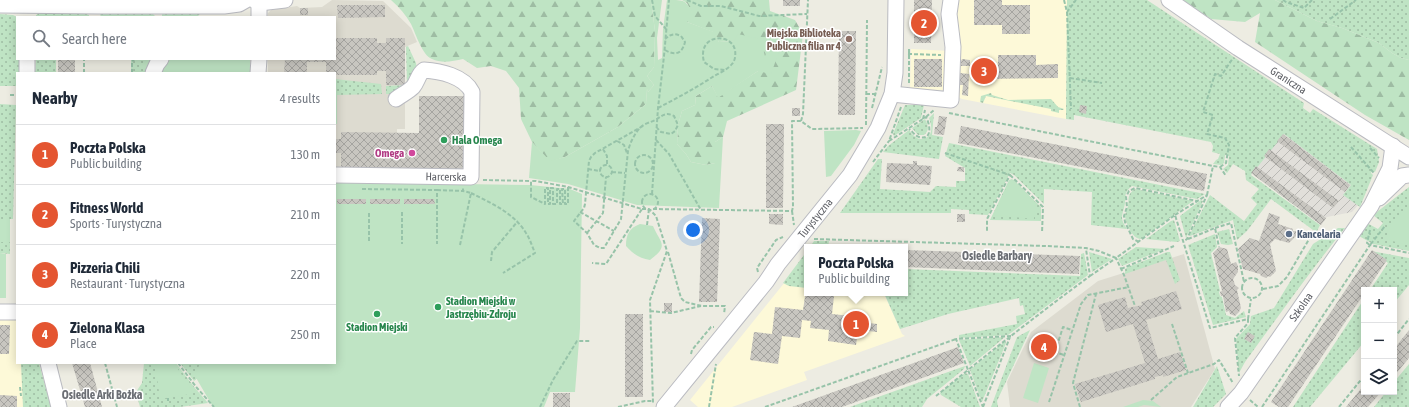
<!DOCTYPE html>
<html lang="en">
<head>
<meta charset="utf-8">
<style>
	body { margin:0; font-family:"Asap Condensed",sans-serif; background:#f6f6f7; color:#1f2937 }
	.controls { position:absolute; right:12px; bottom:12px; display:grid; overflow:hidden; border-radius:0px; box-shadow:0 2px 10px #0003 }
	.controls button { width:36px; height:36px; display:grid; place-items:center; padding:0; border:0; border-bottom:1px solid #e0e1e3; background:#fff; color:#1f2937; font:20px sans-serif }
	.you { position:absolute; left:693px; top:230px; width:14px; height:14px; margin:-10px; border:3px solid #fff; border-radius:50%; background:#1a73e8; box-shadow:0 0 0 6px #1a73e833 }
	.badge { display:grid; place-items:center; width:26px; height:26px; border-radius:50%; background:#e45531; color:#fff; font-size:13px; font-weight:700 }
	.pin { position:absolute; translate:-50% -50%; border:2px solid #fff; box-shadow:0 1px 4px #0006 }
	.popup { position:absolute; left:804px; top:244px; width:104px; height:52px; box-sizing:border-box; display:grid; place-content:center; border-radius:0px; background:#fff; filter:drop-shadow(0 1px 3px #0005); font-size:13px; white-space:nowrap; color:#747a83 }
	.popup b { font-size:15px; color:#1f2937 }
	.popup::after { content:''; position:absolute; left:50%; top:100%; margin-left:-8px; border:8px solid transparent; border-top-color:#fff }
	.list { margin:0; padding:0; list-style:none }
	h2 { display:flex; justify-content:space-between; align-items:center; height:52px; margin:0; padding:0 16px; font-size:17px }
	h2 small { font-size:13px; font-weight:400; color:#747a83 }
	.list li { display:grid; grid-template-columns:26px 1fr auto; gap:12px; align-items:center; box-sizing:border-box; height:60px; padding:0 16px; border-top:1px solid #e0e1e3 }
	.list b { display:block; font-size:15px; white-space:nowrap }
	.list p { margin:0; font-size:13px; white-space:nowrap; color:#747a83 }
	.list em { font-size:13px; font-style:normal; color:#747a83 }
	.icon { flex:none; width:22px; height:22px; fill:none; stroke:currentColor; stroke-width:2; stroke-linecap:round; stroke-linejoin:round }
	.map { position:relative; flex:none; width:1409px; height:407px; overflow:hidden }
	.search { position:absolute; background:#fff; box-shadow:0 2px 10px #0003; left:16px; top:16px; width:320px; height:44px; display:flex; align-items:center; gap:10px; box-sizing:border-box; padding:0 14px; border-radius:0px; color:#747a83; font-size:15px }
	.panel { position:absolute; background:#fff; box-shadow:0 2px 10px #0003; left:16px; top:72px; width:320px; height:292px; border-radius:0px }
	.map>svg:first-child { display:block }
	.commercial { fill:#fdf9d8 }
	.industrial { fill:url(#industrial-furrows) }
	.education { fill:#dddbd0 }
	.grass { fill:url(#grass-dots) }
	.forest { fill:url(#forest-firs) }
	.park { fill:#bfe4c4 }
	.building { fill:url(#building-cross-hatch) }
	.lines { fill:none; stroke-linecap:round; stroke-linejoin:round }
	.minor-casing { stroke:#babbc1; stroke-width:17 }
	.path { stroke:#97c3a9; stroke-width:2; stroke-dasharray:4 2; stroke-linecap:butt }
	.minor { stroke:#fff; stroke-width:15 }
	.education-dot { fill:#8d6e63; stroke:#fff; stroke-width:1.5 }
	.leisure-dot { fill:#2e9e5b; stroke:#fff; stroke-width:1.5 }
	.hotel-dot { fill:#d1479c; stroke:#fff; stroke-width:1.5 }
	.service-dot { fill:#5c6f8a; stroke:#fff; stroke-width:1.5 }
	.labels { text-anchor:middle; stroke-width:3; stroke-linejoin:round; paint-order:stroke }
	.education-label { font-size:11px; font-weight:bold; fill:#785e54; stroke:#fff; text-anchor:end }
	.street-label { font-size:11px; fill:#5b5d63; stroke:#fff }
	.leisure-label { font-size:11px; font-weight:bold; fill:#27864d; stroke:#fff; text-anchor:start }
	.hotel-label { font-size:11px; font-weight:bold; fill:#b23c85; stroke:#fff; text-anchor:end }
	.service-label { font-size:11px; font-weight:bold; fill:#4e5e75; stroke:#fff; text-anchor:start }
	.neighbourhood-label { font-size:12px; font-weight:bold; fill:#6c6f75; stroke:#fff }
</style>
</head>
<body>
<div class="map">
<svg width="1409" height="407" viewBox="0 0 1409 407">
	<defs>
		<pattern id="industrial-furrows" width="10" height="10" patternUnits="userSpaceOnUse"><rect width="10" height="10" fill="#e1dfda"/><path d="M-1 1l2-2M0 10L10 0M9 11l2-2" fill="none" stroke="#b9b8b4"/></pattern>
		<pattern id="grass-dots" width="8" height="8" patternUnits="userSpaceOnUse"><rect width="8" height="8" fill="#bfe4c4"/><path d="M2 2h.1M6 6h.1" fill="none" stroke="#9ebca3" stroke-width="1.8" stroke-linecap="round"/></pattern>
		<pattern id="forest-firs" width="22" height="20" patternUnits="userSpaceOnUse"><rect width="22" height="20" fill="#bfe4c4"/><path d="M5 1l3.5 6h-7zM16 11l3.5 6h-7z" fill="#9ebca3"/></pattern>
		<pattern id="building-cross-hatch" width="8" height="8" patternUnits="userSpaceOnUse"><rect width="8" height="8" fill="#c8c6c0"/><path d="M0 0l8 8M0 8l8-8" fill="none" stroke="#a5a4a0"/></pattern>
	</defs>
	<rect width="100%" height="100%" fill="#edece2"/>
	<path class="commercial" d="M 953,0 L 1068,0 L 1066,119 L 962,99 L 956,96 Z
		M 911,49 L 950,51 L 951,54 L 944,90 L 910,89 Z
		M 785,282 L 807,287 L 807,293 L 862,293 L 885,296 L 902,334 L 905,336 L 804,372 L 807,380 L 732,407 L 698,407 L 690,400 Z
		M 0,319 L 17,319 L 17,363 L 39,363 L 52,407 L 0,407 Z"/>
	<path class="industrial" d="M 1281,131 L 1351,184 L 1358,205 L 1352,212 L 1327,217 L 1321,225 L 1250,172 Z"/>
	<path class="education" d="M 332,0 L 383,1 L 411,28 L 417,42 L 405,47 L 405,129 L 397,129 L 397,170 L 335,168 L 335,73 L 268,73 L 268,59 L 335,59 L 335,17 L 268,17 L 268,13 L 271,10 L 297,6 L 300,8 L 322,7 Z
		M 1184,254 L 1215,369 L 1191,407 L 1010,407 L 1007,382 L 1031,332 L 1098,281 Z"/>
	<path class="grass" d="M 1067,0 L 1147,0 L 1304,103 L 1303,108 L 1310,113 L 1313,109 L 1377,149 L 1379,162 L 1375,172 L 1372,170 L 1371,173 L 1373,175 L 1360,207 L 1343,195 L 1351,185 L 1284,134 L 1251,175 L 1320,225 L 1317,231 L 1313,230 L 1271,199 L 1247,231 L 1237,240 L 1233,220 L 1190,236 L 1190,234 L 1210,195 L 1244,221 L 1257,204 L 1251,198 L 1259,189 L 1246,180 L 1245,171 L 1233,164 L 1227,173 L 1223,169 L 1228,165 L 1229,156 L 1225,155 L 1224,163 L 1221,165 L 1213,164 L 1216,160 L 1218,159 L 1220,154 L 1212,152 L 1213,146 L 1211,142 L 1074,115 L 1074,120 L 1066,119 Z
		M 1275,0 L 1409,0 L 1409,60 L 1401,58 L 1392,53 L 1379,43 L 1342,28 L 1317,21 Z
		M 40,13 L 84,13 L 89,15 L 89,17 L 36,17 L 36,15 Z
		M 149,13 L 153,14 L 156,17 L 101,17 L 100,14 Z
		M 162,13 L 201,13 L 197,17 L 162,17 Z
		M 0,14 L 13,15 L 17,17 L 17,59 L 19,59 L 19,73 L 17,73 L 17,86 L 0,86 Z
		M 408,46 L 416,63 L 418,78 L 397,94 L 386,94 L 386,86 L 407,85 L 406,47 Z
		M 36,59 L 56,59 L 56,73 L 35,73 Z
		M 131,59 L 153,59 L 148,73 L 131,73 Z
		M 335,79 L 381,84 L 382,94 L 337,95 L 337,124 L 335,124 Z
		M 991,93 L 992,95 L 1008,100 L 1051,99 L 1058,107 L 1064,109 L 1063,110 L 1059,110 L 1059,113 L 1051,111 L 1051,109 L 986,96 L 983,103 L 980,102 L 981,96 Z
		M 0,104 L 16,105 L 13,219 L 0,219 Z
		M 905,105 L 924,105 L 921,118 L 894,136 L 893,134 Z
		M 934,113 L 932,135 L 943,137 L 939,159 L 883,152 L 888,146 L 909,130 C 911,132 913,136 916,137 C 918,139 920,139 922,139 C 934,137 932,126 929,118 Z
		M 925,119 C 928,125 930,130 924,135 L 918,135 L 912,128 Z
		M 949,143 L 1205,194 L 1197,199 L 1132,186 C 1122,194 1127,198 1124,208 C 1121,218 1121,220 1127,229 L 1091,225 L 1092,192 L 1044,189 L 1044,204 L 1014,175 L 1010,173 L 988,215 L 969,214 L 969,210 L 951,209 L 951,213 L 840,213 L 878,159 L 882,159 L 880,189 L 930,192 L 936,186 L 956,187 L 956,181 L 965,181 L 965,168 L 945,156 Z
		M 1012,179 L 1041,207 L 1041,221 L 990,220 L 1009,180 Z
		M 1409,187 L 1409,251 L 1373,244 L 1359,236 L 1367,223 L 1378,229 L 1383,223 L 1373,215 Z
		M 1135,189 L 1193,201 L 1141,239 C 1132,239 1126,223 1125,216 C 1125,213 1127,210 1128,206 C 1129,199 1127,194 1135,189 Z
		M 1201,200 L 1203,201 L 1186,238 L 1180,216 Z
		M 1174,220 L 1180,241 L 1177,242 L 1146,239 L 1171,221 Z
		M 1338,228 L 1345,228 C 1310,271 1278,317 1245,362 L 1239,373 L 1236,339 L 1250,324 L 1251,316 L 1274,308 L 1313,244 Z
		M 1229,229 L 1233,244 L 1228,245 L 1221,244 L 1217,232 Z
		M 1215,234 L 1217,247 L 1211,253 L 1220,291 L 1219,292 L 1220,296 L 1222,297 L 1226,315 L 1235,318 L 1244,311 L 1246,317 L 1213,325 L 1188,245 Z
		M 814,241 L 829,241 L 828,247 L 810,247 Z
		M 0,242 L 10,242 L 10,254 L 0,253 Z
		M 1136,247 L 1165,249 L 1122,266 L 1118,259 Z
		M 807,251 L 807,288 L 789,286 L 783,283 Z
		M 1371,251 L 1409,258 L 1409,285 L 1394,303 L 1394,290 L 1370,290 L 1388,263 Z
		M 1089,252 L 1112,259 L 1092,272 Z
		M 1167,252 L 1170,252 L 1180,280 L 1175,284 L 1166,260 L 1125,274 L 1125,269 L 1128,267 Z
		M 1084,253 L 1088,275 L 1008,335 L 959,338 L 959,335 L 1017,324 L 1016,316 L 1025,314 L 1023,305 L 1020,306 L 1019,298 L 948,314 L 900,329 L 884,293 L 872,293 L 905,293 L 905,269 L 1080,276 L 1081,254 Z
		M 1364,299 L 1364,342 L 1310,407 L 1293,407 Z
		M 1030,330 L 997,401 L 998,407 L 991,407 L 1017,337 Z
		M 1005,337 L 970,366 L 959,340 Z
		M 1005,341 L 1006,343 L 982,402 L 970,370 Z
		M 21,363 L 39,363 L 51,407 L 23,407 Z
		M 144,363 L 176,363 L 195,388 L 208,403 L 180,407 L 140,407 L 136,392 L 142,383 Z
		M 180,363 L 218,363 L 194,381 Z
		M 1409,364 L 1409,407 L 1374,407 L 1386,392 L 1394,392 L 1394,382 Z
		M 965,366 L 964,369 L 927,399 L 922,407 L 850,407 Z
		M 1217,366 L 1226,394 L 1213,407 L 1193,407 Z
		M 965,373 L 968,374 L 980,407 L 961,407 L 941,395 L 940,393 Z"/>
	<path class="forest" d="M 391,0 L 651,0 L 655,31 L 654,67 L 647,76 L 654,85 L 648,92 L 647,89 L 646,104 L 618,127 L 565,157 L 550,162 L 532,142 L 521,119 L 519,88 L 506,71 L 491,66 L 477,68 L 463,59 C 453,61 442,64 432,59 C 422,55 416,34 411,24 C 406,15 399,7 391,0 Z
		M 682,0 L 769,0 L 770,11 L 795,20 L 803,34 L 796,90 L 727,121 L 723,137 L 715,142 L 715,163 L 706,165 L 691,162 L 686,154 L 677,144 L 678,125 L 682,111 L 695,105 L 696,96 L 712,86 L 718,97 L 758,71 L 765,57 L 734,41 L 719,42 L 713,32 L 687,22 L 686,16 L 693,16 L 687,3 Z
		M 1183,0 L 1275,0 L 1317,21 L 1342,28 L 1379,43 L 1392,53 L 1401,58 L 1409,60 L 1409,140 L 1365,115 L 1255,42 L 1260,13 L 1245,22 L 1211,19 Z"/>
	<path class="park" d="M 651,0 L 662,0 L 657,38 L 658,60 L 662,58 L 663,29 L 667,0 C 686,0 686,0 694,16 L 687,16 L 687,22 L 714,32 L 719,42 L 734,41 L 738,34 L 760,39 L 765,56 L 772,40 L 781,46 L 771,74 L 758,71 L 718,98 L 712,86 L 696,96 L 695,105 L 682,111 L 678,125 L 677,144 L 686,154 L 691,162 L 706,165 L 715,163 L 715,142 L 723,137 L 719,208 L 637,205 L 568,184 L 529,178 L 532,142 L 550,161 L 565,157 L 618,127 L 646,104 L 647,87 L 648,92 L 654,85 L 647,76 L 654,67 L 655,31 Z
		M 150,59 L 250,59 L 250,73 L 143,73 L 144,65 Z
		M 856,130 L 861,131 L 854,145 L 831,176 L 826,177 L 824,131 Z
		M 1010,180 L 1014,180 L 1036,203 L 1034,219 L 993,215 Z
		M 335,182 L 530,185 L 570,189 L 582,194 L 580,328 L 575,392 L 550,392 L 544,407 L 213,407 L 195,376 L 200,363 L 335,363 Z
		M 1406,209 L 1409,209 L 1409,245 L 1388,240 C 1383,226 1397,217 1406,209 Z
		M 0,219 L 10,219 L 10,242 L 0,242 Z
		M 640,224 L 653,226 C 660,243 670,245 650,260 C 639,258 633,254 626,246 C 626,235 629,228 640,224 Z
		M 0,253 L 6,254 L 6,298 L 0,298 Z
		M 155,363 L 174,363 L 191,389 L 191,394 L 160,399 Z
		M 1034,363 L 1049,368 L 1038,403 L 1023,398 Z
		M 1143,400 L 1153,401 L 1161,407 L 1144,405 L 1138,407 L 1123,407 Z"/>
	<path class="building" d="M 783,0 L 800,0 L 800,6 L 783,6 Z
		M 914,0 L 932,0 L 931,43 L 914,43 Z
		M 974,0 L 1002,0 L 1002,5 L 1030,5 L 1030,34 L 1002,34 L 1002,25 L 974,25 Z
		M 337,5 L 385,5 L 385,17 L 338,18 Z
		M 300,8 L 308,8 L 308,15 L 300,15 Z
		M 839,31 L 856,31 L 855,115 L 838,115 Z
		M 335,38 L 377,38 L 377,43 L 386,43 L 386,38 L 405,38 L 405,85 L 386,85 L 386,71 L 377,71 L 377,75 L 335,75 L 335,73 L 326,73 L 326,62 L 307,62 L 307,73 L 284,73 L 285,59 L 335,59 Z
		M 998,55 L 1036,55 L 1036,65 L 1058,64 L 1058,78 L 979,79 L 979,65 L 998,65 Z
		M 58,59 L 75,59 L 75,73 L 58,73 Z
		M 914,59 L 942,59 L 942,87 L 914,87 Z
		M 962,59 L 970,60 L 970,66 L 961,66 L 961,61 Z
		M 960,73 L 969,74 L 968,96 L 962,95 L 963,85 L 959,85 Z
		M 419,96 L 464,96 L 464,169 L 341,170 L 341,153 L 335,153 L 335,139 L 341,139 L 341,132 L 419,133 Z
		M 1080,105 L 1087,106 L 1086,114 L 1079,112 Z
		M 792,108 L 800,108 L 800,116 L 792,116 Z
		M 939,116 L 947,117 L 944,135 L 934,134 L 935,127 L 937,127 Z
		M 766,124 L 784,124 L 783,208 L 766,208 Z
		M 961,126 L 1207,174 L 1204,191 L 958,143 Z
		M 1283,134 L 1350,185 L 1345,192 L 1277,141 Z
		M 1269,149 L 1339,201 L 1333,208 L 1264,156 Z
		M 913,161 L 917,161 L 917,165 L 932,166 L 930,185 L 886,182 L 887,163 L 913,164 Z
		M 1256,166 L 1326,218 L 1321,225 L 1251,173 Z
		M 958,167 L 964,167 L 964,172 L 957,171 Z
		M 337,199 L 366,199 L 366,204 L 337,204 Z
		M 370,199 L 400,199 L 400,204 L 370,204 Z
		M 404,199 L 434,199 L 435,204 L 404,204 Z
		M 1269,213 L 1280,217 L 1278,224 L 1293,229 L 1293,231 L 1300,232 L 1289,243 L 1275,239 L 1270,244 L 1276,271 L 1270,277 L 1268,276 L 1266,278 L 1261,276 L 1260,274 L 1243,269 L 1238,249 L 1250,238 L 1259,241 Z
		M 769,214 L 783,214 L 783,225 L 769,224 Z
		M 957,214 L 965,214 L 965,222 L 957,222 Z
		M 702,218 L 720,219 L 717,302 L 699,302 Z
		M 1219,247 L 1227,249 L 1231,264 L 1236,262 L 1238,266 L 1238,272 L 1233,279 L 1235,285 L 1239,288 L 1237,290 L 1241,308 L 1239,312 L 1235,316 L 1230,314 L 1229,311 L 1226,312 L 1223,296 L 1221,296 L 1220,292 L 1222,291 L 1213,253 Z
		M 905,250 L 1080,256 L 1079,274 L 905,267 Z
		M 1372,250 L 1387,260 L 1367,290 L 1364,290 L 1364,294 L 1288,407 L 1279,407 L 1271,402 Z
		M 806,290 L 807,293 L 834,296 L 832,314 L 860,317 L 856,345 L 828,341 L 829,330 L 810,328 L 811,321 L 802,320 L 800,338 L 782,336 L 778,364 L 750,360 L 754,332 L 772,334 L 775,307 L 803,310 Z
		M 1176,291 L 1182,309 L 1146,320 L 1158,359 L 1180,352 L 1186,370 L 1163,377 L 1163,375 L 1155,377 L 1155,379 L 1081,402 L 1075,384 L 1145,363 L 1133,324 L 1106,332 L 1098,305 L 1125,297 L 1128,308 L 1142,305 L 1141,302 Z
		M 664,303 L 672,303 L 672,312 L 664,312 Z
		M 625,314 L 643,314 L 643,397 L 625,397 Z
		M 869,323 L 877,324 L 877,332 L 868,331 Z
		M 0,325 L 10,325 L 9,354 L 0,354 Z
		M 1409,330 L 1409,358 L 1394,376 L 1394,349 Z
		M 1248,332 L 1255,336 L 1251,343 L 1244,339 Z
		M 1042,341 L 1050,343 L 1047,354 L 1038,351 Z
		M 958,347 L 964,363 L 842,407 L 792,407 Z
		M 72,363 L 90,363 L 102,407 L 85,407 Z
		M 1364,385 L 1364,392 L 1381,392 L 1368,407 L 1346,407 Z
		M 553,393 L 570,393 L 570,407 L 553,407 Z
		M 0,395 L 17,396 L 17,407 L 0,407 Z"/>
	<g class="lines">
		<g class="minor-casing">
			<g id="minor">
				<path d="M 254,0 L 259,3 L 285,0"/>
				<path id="s1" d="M 1169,0 L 1238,48 L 1409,157"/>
				<path d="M 0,5 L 98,6 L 224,6 L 239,4 L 246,0"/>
				<path d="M 259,17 L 259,3"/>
				<path d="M 27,73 L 27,59"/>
				<path d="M 153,73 L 157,64 L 161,59"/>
				<path d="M 258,73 L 259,59"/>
				<path d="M 892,94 L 951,100 L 953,47 L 949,14 L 951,0"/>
				<path id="s2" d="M 335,175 L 471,177 L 472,92 C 464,76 440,71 424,70 C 418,74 418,81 413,87 C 408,92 401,95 396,99"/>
				<path d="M 1379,198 L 1402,176 L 1409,175"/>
				<path d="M 0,312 L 17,312"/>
				<path d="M 48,363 L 59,407"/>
				<path id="s3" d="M 664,407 L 766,282 L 778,264 L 850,175 L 878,128 L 892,94 L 895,73 L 896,0"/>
				<path id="s4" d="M 1228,407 L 1241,393 L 1371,206 L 1390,168 L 1393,146"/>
			</g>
		</g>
		<path class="path" d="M 652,0 L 655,16 L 666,29
			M 687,0 L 701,6 L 721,6 L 759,16 L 807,14
			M 1064,0 L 1067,12 L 1076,0
			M 1283,0 L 1286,2 L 1304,8 L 1312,0
			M 1067,12 L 1071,109
			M 1330,19 L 1356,0
			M 909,49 L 909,85
			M 665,50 C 675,56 682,54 685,42 L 681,36 C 674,33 671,34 665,39
			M 908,54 L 941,55
			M 84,73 L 84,59
			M 132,73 L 132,61 L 135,59
			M 1070,78 L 1102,83
			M 866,94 L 876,94
			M 10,95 L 17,95
			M 901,107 L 889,141 L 926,117 C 930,124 933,141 919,137 C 915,136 912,131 909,129
			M 658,108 C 677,98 696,88 714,76 C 720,73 728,69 732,64 C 736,60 736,51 734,47 C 727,32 697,36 704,62 L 714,69 L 725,70
			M 872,108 L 882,67
			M 949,113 L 1213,166
			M 926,117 L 934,110
			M 923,119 L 925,110
			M 801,121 L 803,114 L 808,0
			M 866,125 L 867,20
			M 643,126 L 595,153 L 591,157 L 589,161 L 585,204 L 584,208 L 574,221 L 587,233 L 594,245 L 600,248 L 604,248 L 621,219 L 628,151 C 630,143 635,132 642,126 C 646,123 652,122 657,119 C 663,115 666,112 674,116 L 678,125 L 675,131 L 671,134 L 661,132 L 657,128
			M 656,140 L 669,154 L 701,210
			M 617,141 L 624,145 L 627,153
			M 1351,147 L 1374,173
			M 1370,148 L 1379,158
			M 603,149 L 607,156 L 607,164
			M 945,153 L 1010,175 L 987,219 L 987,232
			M635 164a9 9 0 1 1 18 0a9 9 0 1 1-18 0Z
			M 873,162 L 889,141
			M600 171a6 6 0 1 1 12 0a6 6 0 1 1-12 0Z
			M 1220,167 L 1226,163 L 1229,145 L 1225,138 L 1207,134 L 1213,115 L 1203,112 L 1215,74 L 1221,76 L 1233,58
			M 588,169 L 600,171
			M 612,172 L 625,173
			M 1010,175 L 1043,207 L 1042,233
			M 483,180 L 531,181
			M 568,187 L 568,204 L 565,204 L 565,189 L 562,189 L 563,204 L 560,204 L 560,189 L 557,189 L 557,204 L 553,204 L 553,188 L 550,188 L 550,204 L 548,204 L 548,188 L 545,188 L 545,204 L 531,197 L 531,181 L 536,181 L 568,187 L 642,209 L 606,264 L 592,263
			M 362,189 L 437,190 L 437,244
			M 437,190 L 463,191
			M 471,193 C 491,203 514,213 526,233 C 530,239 532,246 535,253 L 503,273
			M 652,194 L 658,108 L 664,56 L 669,0
			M642 202a8 8 0 1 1 16 0a8 8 0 1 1-16 0Z
			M 1207,195 L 1213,166 L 1220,167 L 1226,176
			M 642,209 L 649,209 L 656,216 L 667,251 L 650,300 L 653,403
			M 653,209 L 792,211 L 793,207 L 792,121 L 801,121 L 812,129 L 863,128
			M 792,211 L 794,225
			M 402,212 L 402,244
			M 580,212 L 614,231
			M 369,213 L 369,242
			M 1175,215 L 1207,195 L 1187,239 L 1184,241
			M 647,225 L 649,209
			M 1215,228 L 1231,223 L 1244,282
			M 1370,230 L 1367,243 L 1370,245 L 1385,226
			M 587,233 L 603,213 L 606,177
			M 335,237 L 335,243
			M 814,239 L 1046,246 L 1086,248 L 1099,251 L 1116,258 L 1175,215 L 1210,328 L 1248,319 L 1248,323 L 1235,338 L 1239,376
			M 1188,239 L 1215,228 L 1219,247
			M 1139,242 L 1133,239 L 1125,222 L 1124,216 L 1127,207 L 1126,197 L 1129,191 L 1135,188 L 1197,201
			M 460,245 L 471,193 L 463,191 L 463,188
			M 668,252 L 681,298 L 685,302 L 702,306 L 725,306 L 724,314
			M 491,261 L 492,252 L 518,221
			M 1121,269 L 1174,246
			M 758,272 L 757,268 L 776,240 L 783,237
			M 1090,276 L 1116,258 L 1124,275 L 1135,306
			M1242 288a10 10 0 1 1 20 0a10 10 0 1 1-20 0Z
			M 1263,289 L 1278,286 L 1287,277 L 1312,234
			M 650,311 L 671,313 L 701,306
			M 1248,319 L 1251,299
			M 1172,324 L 1188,373
			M 1011,336 L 956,339 L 968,370 C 1008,338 1049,306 1090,276 L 1086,249
			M 1394,338 L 1409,319
			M 1048,350 L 1064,355
			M 1055,352 L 1063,327 L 1072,330
			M 691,354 L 692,350 L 711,327 L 714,327
			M 105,363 L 117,407
			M 178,363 L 197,388 L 214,407
			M 20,387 L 21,396
			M 936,396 L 968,370 L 983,407
			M 168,398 L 168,401
			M 1151,400 L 1177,377 L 1214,364 L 1219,360 L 1233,383
			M 1250,400 L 1258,407
			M 1049,402 L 1081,304 L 1088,295 L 1129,287
			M 540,407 L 553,380 L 577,341 L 591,341
			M 618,407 L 645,401 L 652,401
			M 709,407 L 716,364
			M 765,407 L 956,339
			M 983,407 L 1010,337
			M 1080,407 L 1073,383 L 1096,294
			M 1262,407 L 1370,245 L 1409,253
			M 1339,407 L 1364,376"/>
		<use href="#minor" class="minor"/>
	</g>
	<circle class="education-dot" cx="849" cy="39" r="4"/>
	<g class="leisure-dot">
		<circle cx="444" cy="140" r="4"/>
		<circle cx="438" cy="307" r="4"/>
		<circle cx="377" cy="314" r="4"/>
	</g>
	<circle class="hotel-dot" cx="412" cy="153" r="4"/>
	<circle class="service-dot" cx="1289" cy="234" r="4"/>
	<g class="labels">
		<g class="education-label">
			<text x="841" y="37">Miejska Biblioteka<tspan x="841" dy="13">Publiczna filia nr 4</tspan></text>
		</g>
		<g class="street-label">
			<text dy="4" stroke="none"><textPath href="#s1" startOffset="144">Graniczna</textPath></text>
			<text dy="4" stroke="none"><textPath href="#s2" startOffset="111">Harcerska</textPath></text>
			<text dy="4" stroke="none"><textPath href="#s3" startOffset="242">Turystyczna</textPath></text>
			<text dy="4" stroke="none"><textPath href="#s4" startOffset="124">Szkolna</textPath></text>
		</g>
		<g class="leisure-label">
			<text x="452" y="144">Hala Omega</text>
			<text x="446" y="305">Stadion Miejski w<tspan x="446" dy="13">Jastrzębiu-Zdroju</tspan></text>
			<text x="377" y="331" text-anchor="middle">Stadion Miejski</text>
		</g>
		<g class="hotel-label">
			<text x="404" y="157">Omega</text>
		</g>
		<g class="service-label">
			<text x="1297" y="238">Kancelaria</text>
		</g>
		<g class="neighbourhood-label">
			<text x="997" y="260">Osiedle Barbary</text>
			<text x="102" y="399">Osiedle Arki Bożka</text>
		</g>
	</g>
</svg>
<div class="controls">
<button>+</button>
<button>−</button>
<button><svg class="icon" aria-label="layers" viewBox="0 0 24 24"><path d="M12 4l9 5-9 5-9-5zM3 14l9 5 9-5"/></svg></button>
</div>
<div class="you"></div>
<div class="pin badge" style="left:856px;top:324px">1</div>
<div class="popup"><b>Poczta Polska</b>Public building</div>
<div class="pin badge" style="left:924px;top:23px">2</div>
<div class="pin badge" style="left:984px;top:71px">3</div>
<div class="pin badge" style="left:1044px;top:347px">4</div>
<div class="search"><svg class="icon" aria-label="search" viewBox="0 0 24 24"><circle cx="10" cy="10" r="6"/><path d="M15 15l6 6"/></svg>Search here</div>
<section class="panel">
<h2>Nearby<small>4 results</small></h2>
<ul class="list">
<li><span class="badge">1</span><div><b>Poczta Polska</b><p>Public building</p></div><em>130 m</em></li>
<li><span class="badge">2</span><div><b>Fitness World</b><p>Sports · Turystyczna</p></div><em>210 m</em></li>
<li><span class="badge">3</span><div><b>Pizzeria Chili</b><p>Restaurant · Turystyczna</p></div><em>220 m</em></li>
<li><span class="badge">4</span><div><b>Zielona Klasa</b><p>Place</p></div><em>250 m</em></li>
</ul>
</section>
</div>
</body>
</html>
